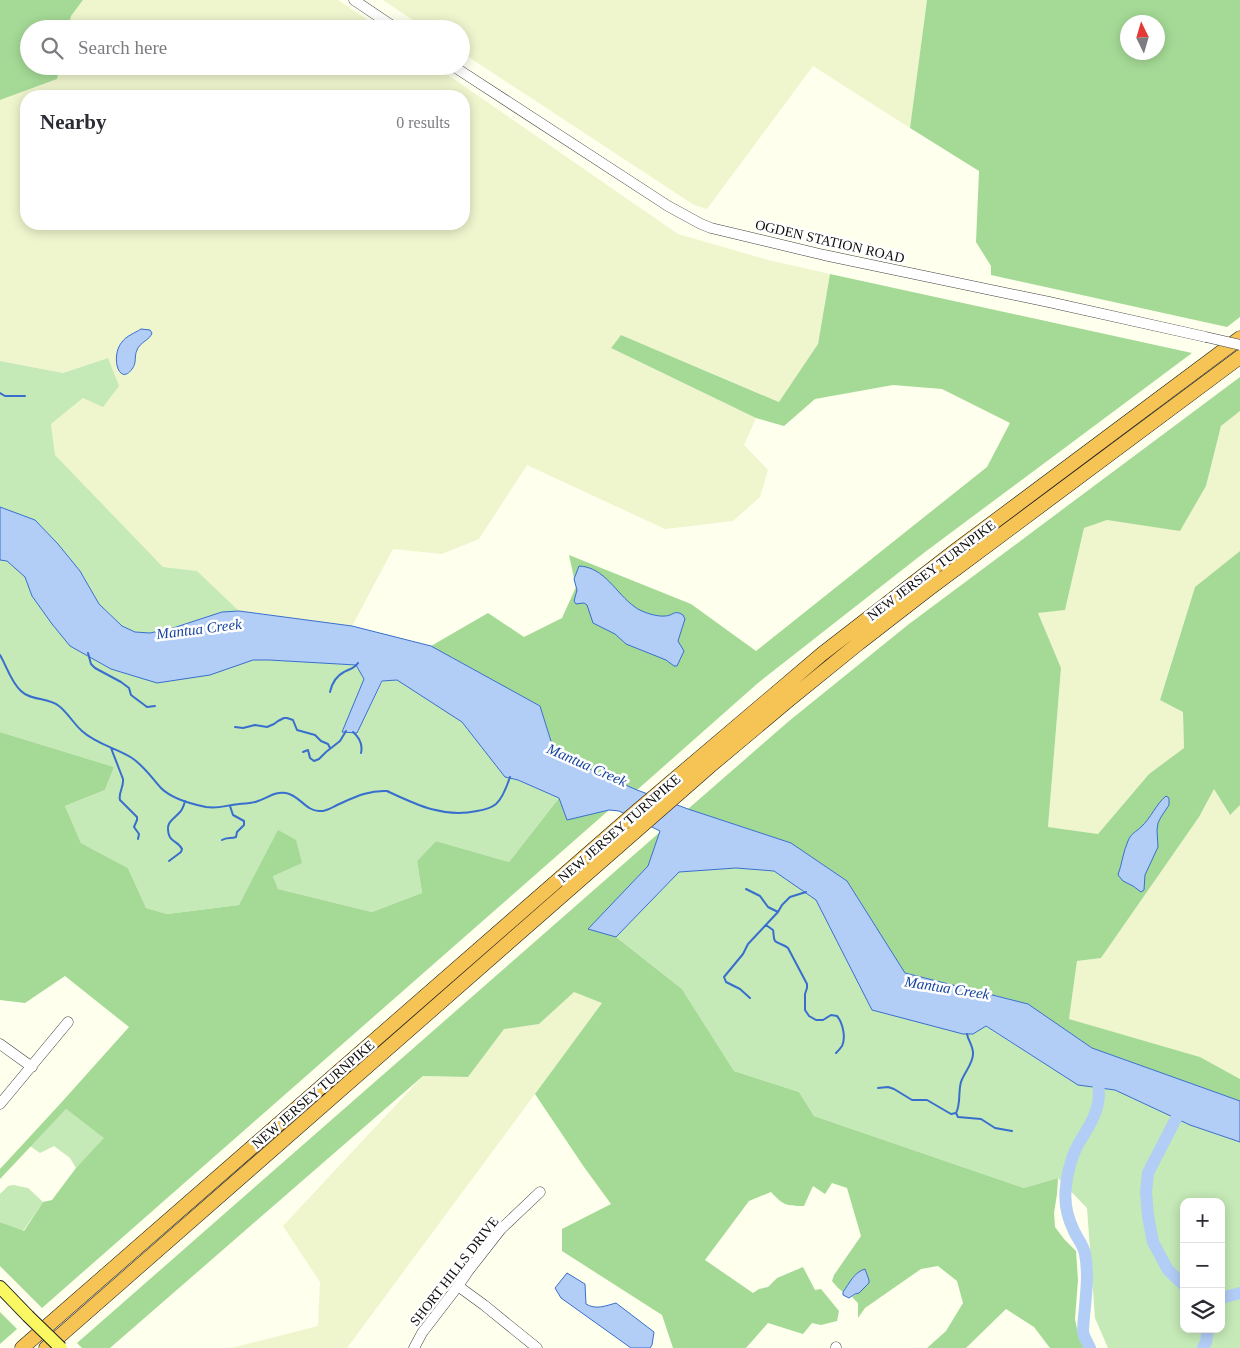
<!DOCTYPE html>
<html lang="en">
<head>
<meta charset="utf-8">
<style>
	body { margin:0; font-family:Georgia,serif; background:#f7f7f7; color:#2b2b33 }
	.controls { position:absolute; right:15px; bottom:15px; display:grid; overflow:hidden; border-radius:10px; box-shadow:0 2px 12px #0003 }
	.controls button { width:45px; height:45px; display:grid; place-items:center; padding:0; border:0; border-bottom:1px solid #e1e1e2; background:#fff; color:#2b2b33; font:25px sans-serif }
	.compass { position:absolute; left:1120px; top:15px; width:45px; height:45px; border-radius:50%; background:#fff; box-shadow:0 2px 12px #0003; rotate:355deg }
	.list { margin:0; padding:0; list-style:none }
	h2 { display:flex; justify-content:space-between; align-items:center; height:65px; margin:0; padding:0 20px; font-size:21px }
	h2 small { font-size:16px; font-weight:400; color:#7c7c81 }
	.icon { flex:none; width:28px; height:28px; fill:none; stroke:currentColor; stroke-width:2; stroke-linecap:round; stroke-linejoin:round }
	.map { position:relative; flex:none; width:1240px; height:1348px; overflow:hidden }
	.search { position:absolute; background:#fff; box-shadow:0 2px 12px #0003; left:20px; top:20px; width:450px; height:55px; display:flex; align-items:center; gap:12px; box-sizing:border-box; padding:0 18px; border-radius:28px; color:#7c7c81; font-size:19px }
	.panel { position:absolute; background:#fff; box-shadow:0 2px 12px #0003; left:20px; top:90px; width:450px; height:140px; border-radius:20px }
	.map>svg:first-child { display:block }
	.farmland { fill:#eff5cd; fill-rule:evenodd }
	.green { fill:#c5e9b7; fill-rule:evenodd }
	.forest { fill:#a5da96; fill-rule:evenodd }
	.water { fill:#b2cdf6; stroke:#386fce }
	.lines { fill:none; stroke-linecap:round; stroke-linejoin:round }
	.stream { stroke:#386fce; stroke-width:2 }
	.river { stroke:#b2cdf6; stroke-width:12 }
	.minor-casing { stroke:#404040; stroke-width:11 }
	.major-casing { stroke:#1e1e1e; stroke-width:14 }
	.highway-casing { stroke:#1e1e1e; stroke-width:15 }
	.minor { stroke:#fff; stroke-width:10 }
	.major { stroke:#f9f863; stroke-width:12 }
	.highway { stroke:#f5c455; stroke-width:14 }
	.minor-bridge-casing { stroke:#404040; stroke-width:11; stroke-linecap:butt }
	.major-bridge-casing { stroke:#1e1e1e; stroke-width:14; stroke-linecap:butt }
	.minor-bridge { stroke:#fff; stroke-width:10 }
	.major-bridge { stroke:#f9f863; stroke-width:12 }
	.labels { text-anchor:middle; stroke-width:5; stroke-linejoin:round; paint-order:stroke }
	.street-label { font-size:14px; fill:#0d0d0d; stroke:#fff }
	.water-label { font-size:15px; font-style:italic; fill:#16439f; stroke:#fff }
</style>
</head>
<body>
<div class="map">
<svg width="1240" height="1348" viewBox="0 0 1240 1348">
	<rect width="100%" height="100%" fill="#feffed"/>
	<path class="farmland" d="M 83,0 L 338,0 L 381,29 L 68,29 L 71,16 Z
		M 383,0 L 927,0 L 910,128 L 813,66 L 707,209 L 694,205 L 461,52 L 461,29 L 426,29 Z
		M 60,66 L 435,66 L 678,234 L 768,260 L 830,274 L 818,344 L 780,402 L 621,335 L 611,348 L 756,418 L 744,445 L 768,470 L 760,497 L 733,521 L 665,529 L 527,465 L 479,539 L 442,554 L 393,549 L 352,626 L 239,611 L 197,571 L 163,567 L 55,455 L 51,424 L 83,398 L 108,358 L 63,373 L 0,361 L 0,100 L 57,79 ZM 26,96 L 464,96 L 464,224 L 26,224 Z
		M 1240,411 L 1240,551 L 1195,587 L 1160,699 L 1183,711 L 1184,748 L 1149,774 L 1098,834 L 1048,827 L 1061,668 L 1038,613 L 1065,610 L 1084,528 L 1107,520 L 1180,530 L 1206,486 L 1221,426 Z
		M 1214,788 L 1229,815 L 1240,805 L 1240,1079 L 1200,1057 L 1069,1019 L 1077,961 L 1101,958 L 1199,817 Z
		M 574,991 L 603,1002 L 347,1348 L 231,1348 L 318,1326 L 320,1282 L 283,1226 L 423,1076 L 468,1077 L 504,1028 L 539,1024 Z"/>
	<path class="green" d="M 108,358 L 119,386 L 103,407 L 83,398 L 51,424 L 55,455 L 163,567 L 197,571 L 239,611 L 222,612 L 173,628 L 150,633 L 135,632 L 122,626 L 99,604 L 80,571 L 58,544 L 35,520 L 0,507 L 0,361 L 63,373 Z
		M 0,560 L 7,561 L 26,577 L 32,596 L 52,624 L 70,646 L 111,669 L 133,674 L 234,666 L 253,660 L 269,660 L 356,665 L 364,679 L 343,731 L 357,733 L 383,681 L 397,680 L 462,722 L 505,777 L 518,780 L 559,798 L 509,862 L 436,841 L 417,861 L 422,893 L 372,912 L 278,889 L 273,876 L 296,840 L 239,905 L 167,914 L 146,908 L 128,868 L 81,843 L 65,806 L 105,790 L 114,767 L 0,732 Z
		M 736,868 L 774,871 L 816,900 L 872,1010 L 973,1034 L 985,1026 L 1078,1085 L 1115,1090 L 1190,1125 L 1240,1142 L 1240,1348 L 1108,1348 L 1095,1318 L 1087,1208 L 1058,1178 L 1024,1188 L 814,1116 L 799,1092 L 734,1071 L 682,989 L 616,937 L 679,872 ZM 1184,1202 L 1221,1202 L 1221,1329 L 1184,1329 Z
		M 66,1109 L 105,1138 L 76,1168 L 70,1158 L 54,1146 L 40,1153 L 30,1146 Z
		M 13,1185 L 28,1188 L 43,1202 L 23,1231 L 0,1222 L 0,1194 L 8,1186 Z"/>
	<path class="forest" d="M 0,0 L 83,0 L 71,16 L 68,29 L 29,29 L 29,66 L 60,66 L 57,79 L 0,100 Z
		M 927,0 L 1240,0 L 1240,317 L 1227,327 L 991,275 L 991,266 L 976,242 L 979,171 L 910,128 ZM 1128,22 L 1158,22 L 1158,52 L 1128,52 Z
		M 830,274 L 1192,353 L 925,552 L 758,683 L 637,790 L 555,754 L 540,706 L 431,646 L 488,613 L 524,637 L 562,618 L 576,587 L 569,555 L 691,604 L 756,651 L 987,467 L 1010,423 L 942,389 L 893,385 L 815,399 L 784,426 L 756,418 L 611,348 L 621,335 L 779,402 L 818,344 Z
		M 1240,377 L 1240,411 L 1221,426 L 1206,486 L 1180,531 L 1107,520 L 1084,528 L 1065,610 L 1038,613 L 1061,668 L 1048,827 L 1098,834 L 1149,774 L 1184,748 L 1183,712 L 1160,700 L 1195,587 L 1240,551 L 1240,805 L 1230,815 L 1214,789 L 1199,817 L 1101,958 L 1077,961 L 1069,1019 L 1200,1057 L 1240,1079 L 1240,1101 L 1092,1048 L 1028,1004 L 905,973 L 847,881 L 791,843 L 688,809 L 789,721 L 909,624 Z
		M 0,732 L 114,767 L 105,790 L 65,806 L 81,843 L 128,868 L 146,908 L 167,914 L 239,905 L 278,830 L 296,840 L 302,863 L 273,876 L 278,889 L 372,912 L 422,893 L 417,861 L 436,841 L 509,862 L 559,798 L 568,819 L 609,810 L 42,1308 L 0,1266 L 0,1222 L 24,1231 L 43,1202 L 52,1200 L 76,1168 L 104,1138 L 66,1109 L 0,1179 L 0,1169 L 60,1104 L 129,1027 L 65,976 L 25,1003 L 0,1000 Z
		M 660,832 L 648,866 L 589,929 L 616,937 L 682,989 L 734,1071 L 799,1092 L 814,1116 L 1024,1188 L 1058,1178 L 1057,1194 L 1054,1213 L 1055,1227 L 1064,1239 L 1076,1251 L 1078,1280 L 1075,1319 L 1078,1334 L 1087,1348 L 1050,1348 L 1034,1327 L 1006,1309 L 966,1348 L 927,1348 L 946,1331 L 963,1303 L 957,1281 L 938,1266 L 921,1269 L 865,1308 L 858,1318 L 858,1303 L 852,1297 C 857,1293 862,1292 866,1285 L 856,1274 L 843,1292 L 838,1288 L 832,1281 L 834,1275 L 861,1236 L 847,1188 L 832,1183 L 825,1194 L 813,1186 L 804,1206 C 786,1206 783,1205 771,1192 L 749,1201 L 705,1260 L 753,1293 L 759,1289 L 768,1287 L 777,1278 L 803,1267 L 815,1290 L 821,1289 L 839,1311 L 837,1321 L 821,1325 L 812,1323 L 803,1334 L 768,1323 L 746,1348 L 673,1348 L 662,1315 L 562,1251 L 562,1229 L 611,1204 L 584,1167 L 535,1094 L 602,1003 L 574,992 L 539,1024 L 504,1029 L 468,1077 L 423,1076 L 110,1348 L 82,1348 L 77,1343 Z
		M 0,1312 L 17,1329 L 0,1344 Z"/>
	<path class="water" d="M 141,329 L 150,330 L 152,333 C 150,340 140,342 137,350 C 134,356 137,363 132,369 C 119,387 110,356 122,342 C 126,336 135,333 141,329 Z
		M 0,507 L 35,520 L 58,544 L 80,571 L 99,604 L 122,626 L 135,632 L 150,633 L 173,628 L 222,612 L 239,611 L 352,626 L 431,646 L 540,706 L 555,754 L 637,790 L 688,809 L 791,843 L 847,881 L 905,973 L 1028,1004 L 1092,1048 L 1240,1101 L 1240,1142 L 1190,1125 L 1115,1090 L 1078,1085 L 986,1026 L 973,1034 L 963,1034 L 872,1010 L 816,900 L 774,871 L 736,868 L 679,872 L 616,937 L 588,929 L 648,866 L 660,831 L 619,811 L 609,810 L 567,820 L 559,798 L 518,780 L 505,777 L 462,722 L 397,680 L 382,681 L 357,733 L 342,732 L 364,679 L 356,665 L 269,660 L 253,660 L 210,675 L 157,683 L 111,669 L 70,646 L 52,624 L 32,596 L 25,577 L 7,561 L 0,560 Z
		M 579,566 C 605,567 616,594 635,607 C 641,612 657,617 665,616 C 673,616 674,609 683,615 L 685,619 L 678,641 L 684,651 L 677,666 L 674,666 L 666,660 L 626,644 L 615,634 L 593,623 L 587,605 L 584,603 L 576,604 L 574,601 L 577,590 L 574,579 Z
		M 1166,796 L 1169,798 L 1169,805 L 1161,817 L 1158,823 L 1157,830 L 1158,847 L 1145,875 L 1144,890 L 1141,892 L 1133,886 L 1123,881 L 1118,875 C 1122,864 1123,852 1128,841 C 1131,833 1136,832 1141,827 C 1151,818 1156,804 1166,796 Z
		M 865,1269 L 869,1280 L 869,1283 L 859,1293 L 855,1294 L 849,1298 L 843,1295 L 843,1292 C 849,1284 854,1272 865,1269 Z
		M 567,1273 L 585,1284 L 586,1304 C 596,1310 605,1306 616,1303 L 654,1332 L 652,1345 L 650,1348 L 631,1348 L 561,1298 L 555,1288 Z"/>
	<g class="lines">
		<path class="stream" d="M 0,393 L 5,396 L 25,396
			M 88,653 L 91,664 L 95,668 L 121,682 L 129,688 L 131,695 L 147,707 L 155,706
			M 0,655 C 7,667 11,682 21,691 C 31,701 48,697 59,706 C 68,713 73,723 82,731 C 96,744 116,748 132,758 C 144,766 151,777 161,788 C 172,799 191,804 206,807 C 220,809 226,805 239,804 C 246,803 252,804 258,801 C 268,798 275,791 286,793 C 299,795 306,811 319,811 C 325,812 331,808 337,805 C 353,798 368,790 387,791 C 417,805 443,818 477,811 C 484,810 491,808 496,804 C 503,798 507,786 510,777
			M 330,692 C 332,683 336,676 344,672 C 349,669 354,669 358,663
			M 235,727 L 243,728 L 255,725 L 267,727 L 274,724 L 278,721 L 284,718 L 287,718 L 293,720 L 297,730 L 315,735 L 321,741 L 328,744 L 330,748
			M 353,732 C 360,738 363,744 361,753
			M 111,748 L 123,779 C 124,787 118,793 120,800 L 137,817 L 137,820 L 134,827 L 139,834 L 138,839
			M 303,752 L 308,750 L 310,758 L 314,761 L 319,759 L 326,752 L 340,741 L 346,731
			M 222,840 C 227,837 231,839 236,837 L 237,832 L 244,825 L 244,821 L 233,815 L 230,806
			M 169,861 L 181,852 L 182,849 C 179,842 171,842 169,835 C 165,822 173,820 180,812 C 183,809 184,805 185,801
			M 746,889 L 760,896 L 768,907 L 778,912
			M 766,925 L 773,930 C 774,933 773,938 775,941 C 778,944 784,944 788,948 L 807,984 L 807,988 L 805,994 L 805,1010 L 809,1016 L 816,1020 L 823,1020 L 831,1015 L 837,1016 C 843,1023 846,1038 842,1046 C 840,1049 838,1051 836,1053
			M 750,998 L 740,989 L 726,982 L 724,977 L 743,954 L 748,944 L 778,912 L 782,905 L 790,897 L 806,892
			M 878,1088 L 888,1087 L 894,1089 L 912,1100 L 927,1100 L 951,1114 L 956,1113 L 958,1117 L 981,1119 L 995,1128 L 1012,1131
			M 956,1113 C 961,1104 958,1092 961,1082 C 964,1073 974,1062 973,1053 C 973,1046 968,1040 967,1034"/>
		<path class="river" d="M 1184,1103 L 1148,1173 L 1146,1192 L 1148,1216 L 1153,1242 L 1168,1270 L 1184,1285
			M 1221,1298 L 1240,1293
			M 1090,1348 L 1084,1336 L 1083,1331 C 1084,1306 1090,1279 1085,1254 C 1083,1244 1078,1240 1074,1231 C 1067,1217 1064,1201 1066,1186 C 1067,1175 1070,1164 1074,1153 C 1077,1146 1081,1139 1085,1133 C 1099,1110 1102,1098 1096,1071
			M 1203,1348 L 1206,1342 L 1208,1329"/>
		<g class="minor-casing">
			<path id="minor" d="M 354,0 L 397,29
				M 453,66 L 668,206 L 701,224 L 711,228 L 824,255 L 1049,302 L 1206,337
				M 0,1044 L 32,1067
				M 0,1104 L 68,1022
				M 458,1286 L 484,1305 L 537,1348
				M 414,1348 L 422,1333 L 458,1286 L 469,1270 L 501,1229 L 540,1192
				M 836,1348 L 836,1347"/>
		</g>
		<g class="major-casing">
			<path id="major" d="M 0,1287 L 28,1316"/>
		</g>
		<g class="highway-casing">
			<path id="highway" d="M 22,1348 L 636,812 L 822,654 L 955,551 L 1240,338
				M 46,1348 L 710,766 L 790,699 L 859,643 L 930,588 L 1240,357"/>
		</g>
		<use href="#minor" class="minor"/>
		<use href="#major" class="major"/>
		<use href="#highway" class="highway"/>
		<g class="minor-bridge-casing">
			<path id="minor-bridge" d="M 1206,337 L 1240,345"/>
		</g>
		<g class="major-bridge-casing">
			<path id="major-bridge" d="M 28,1316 L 61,1348"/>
		</g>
		<use href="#minor-bridge" class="minor-bridge"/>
		<use href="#major-bridge" class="major-bridge"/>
	</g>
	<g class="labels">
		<g class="street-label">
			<text transform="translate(830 241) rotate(13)" y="5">OGDEN STATION ROAD</text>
			<text transform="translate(931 570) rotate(-37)" y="5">NEW JERSEY TURNPIKE</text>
			<text transform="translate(619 828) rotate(-41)" y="5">NEW JERSEY TURNPIKE</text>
			<text transform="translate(313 1094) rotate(-41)" y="5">NEW JERSEY TURNPIKE</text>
			<text transform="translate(454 1271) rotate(-52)" y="5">SHORT HILLS DRIVE</text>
		</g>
		<g class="water-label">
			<text transform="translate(199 629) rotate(-7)" y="5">Mantua Creek</text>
			<text transform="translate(587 765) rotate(24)" y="5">Mantua Creek</text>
			<text transform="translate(947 988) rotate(9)" y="5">Mantua Creek</text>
		</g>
	</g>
</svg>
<div class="controls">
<button>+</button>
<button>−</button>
<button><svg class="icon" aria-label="layers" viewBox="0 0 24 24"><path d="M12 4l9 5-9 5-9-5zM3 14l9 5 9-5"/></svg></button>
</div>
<svg class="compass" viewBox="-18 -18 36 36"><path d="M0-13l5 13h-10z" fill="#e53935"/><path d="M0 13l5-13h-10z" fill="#7c7c81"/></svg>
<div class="search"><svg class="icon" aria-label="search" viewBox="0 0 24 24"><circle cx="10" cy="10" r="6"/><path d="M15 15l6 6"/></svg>Search here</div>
<section class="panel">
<h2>Nearby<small>0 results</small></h2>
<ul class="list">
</ul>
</section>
</div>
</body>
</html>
